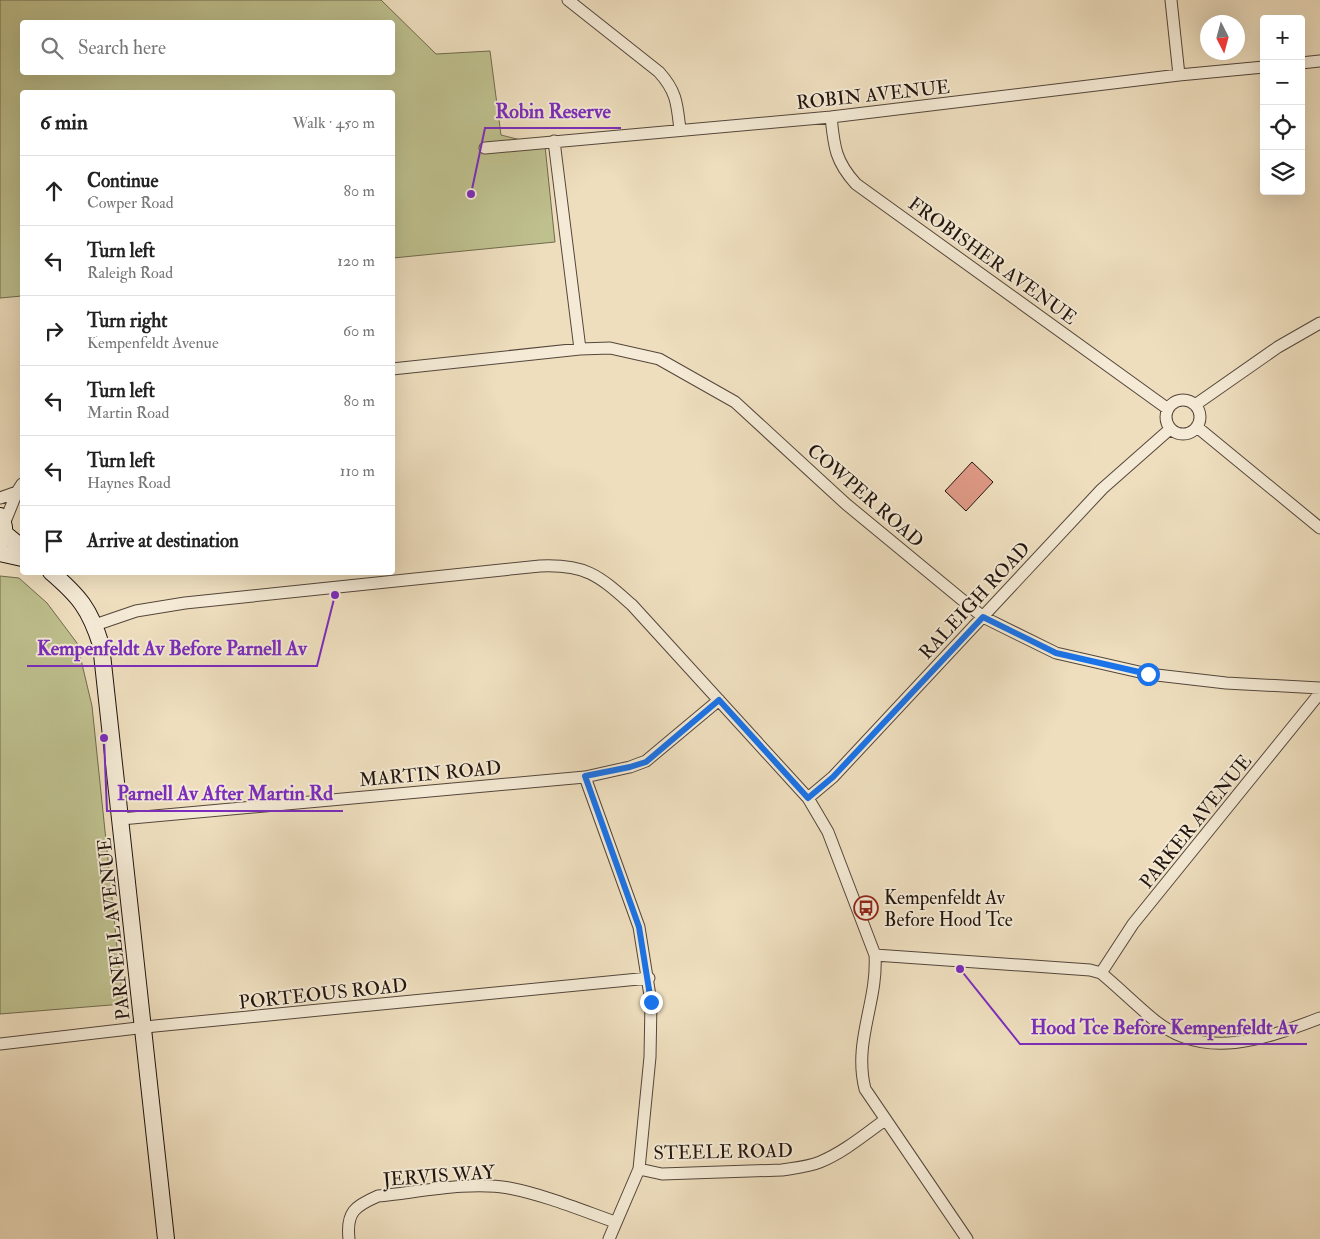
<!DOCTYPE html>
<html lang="en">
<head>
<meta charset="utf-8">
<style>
	body { margin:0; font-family:"IM FELL Double Pica",serif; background:#f2f2f2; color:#222 }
	.controls { position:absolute; right:15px; top:15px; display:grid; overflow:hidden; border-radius:5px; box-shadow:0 5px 20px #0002 }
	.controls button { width:45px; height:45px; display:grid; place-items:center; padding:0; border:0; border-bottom:1px solid #e0e0e0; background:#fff; color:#222; font:25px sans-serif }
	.compass { position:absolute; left:1200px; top:15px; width:45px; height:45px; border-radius:50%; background:#fff; box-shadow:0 5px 20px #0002; rotate:174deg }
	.stop { position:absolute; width:15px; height:15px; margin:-11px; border:4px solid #1a73e8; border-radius:50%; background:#fff }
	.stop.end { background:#1a73e8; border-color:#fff; box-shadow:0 1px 5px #0008 }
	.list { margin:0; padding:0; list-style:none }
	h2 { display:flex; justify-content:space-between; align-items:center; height:65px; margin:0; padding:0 20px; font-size:21px }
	h2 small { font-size:16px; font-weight:400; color:#767676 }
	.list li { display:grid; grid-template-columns:32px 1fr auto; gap:15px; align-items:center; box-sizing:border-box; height:70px; padding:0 20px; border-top:1px solid #e0e0e0 }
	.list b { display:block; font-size:19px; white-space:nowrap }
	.list p { margin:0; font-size:16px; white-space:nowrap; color:#767676 }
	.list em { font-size:16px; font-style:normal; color:#767676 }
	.icon { flex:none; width:28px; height:28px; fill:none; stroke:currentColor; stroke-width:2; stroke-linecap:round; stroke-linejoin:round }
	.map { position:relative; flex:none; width:1320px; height:1239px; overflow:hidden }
	.search { position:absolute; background:#fff; box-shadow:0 5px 20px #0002; left:20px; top:20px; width:375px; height:55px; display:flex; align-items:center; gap:12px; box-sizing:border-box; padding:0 18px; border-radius:5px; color:#767676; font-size:19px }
	.panel { position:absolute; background:#fff; box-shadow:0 5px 20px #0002; left:20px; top:90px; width:375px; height:485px; border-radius:5px }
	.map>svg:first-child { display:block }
	.green { fill:#bec08e; stroke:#706a4e; fill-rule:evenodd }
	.building { fill:#de9885; stroke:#21140f }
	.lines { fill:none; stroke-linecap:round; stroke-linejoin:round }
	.street-casing { stroke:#54463b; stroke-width:13 }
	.secondary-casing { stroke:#21140f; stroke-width:18 }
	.street { stroke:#f4ead5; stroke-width:11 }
	.secondary { stroke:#f4ead5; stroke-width:16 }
	.route { stroke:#1a73e8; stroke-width:6 }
	.labels { text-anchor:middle; stroke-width:4; stroke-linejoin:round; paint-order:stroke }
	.street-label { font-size:19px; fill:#21140f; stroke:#f4ead5 }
	.poi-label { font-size:19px; fill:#21140f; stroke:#f4ead5; text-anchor:start }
	.leader { fill:none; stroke:#7b2cbf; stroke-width:2 }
	.callout-dot { fill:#7b2cbf; stroke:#f4ead5; stroke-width:2 }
	.callout-label { font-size:20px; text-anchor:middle; font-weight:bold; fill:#7b2cbf; stroke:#f4ead5; stroke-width:4; stroke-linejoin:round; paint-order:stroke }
</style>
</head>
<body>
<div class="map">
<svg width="1320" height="1239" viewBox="0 0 1320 1239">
	<rect width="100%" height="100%" fill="#eedebe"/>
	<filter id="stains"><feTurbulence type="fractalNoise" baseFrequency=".004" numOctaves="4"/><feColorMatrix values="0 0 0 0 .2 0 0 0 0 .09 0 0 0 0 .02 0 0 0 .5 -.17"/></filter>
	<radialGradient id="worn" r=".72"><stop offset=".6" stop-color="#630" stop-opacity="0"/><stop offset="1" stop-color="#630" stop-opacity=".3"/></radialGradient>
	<path class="green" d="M 0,0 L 381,0 L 436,54 L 490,51 L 501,135 L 545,146 L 555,242 L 393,258 L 392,92 L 22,92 L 22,296 L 0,298 ZM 22,22 L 392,22 L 392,72 L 22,72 Z
		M 0,576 L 19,578 L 47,603 L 77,643 L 92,706 L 123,1004 L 0,1014 Z"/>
	<path class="building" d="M 972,462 L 993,482 L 966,511 L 945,491 Z"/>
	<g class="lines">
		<g class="street-casing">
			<path id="street" d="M 568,0 L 659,72 C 677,92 677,104 680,130
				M 1171,0 L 1179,75
				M 1301,63 L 1320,61
				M 831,117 C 834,146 835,161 856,184 L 1168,409
				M 554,141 L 580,349
				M 485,148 L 831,117 L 1179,75 L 1264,67
				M 392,369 L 580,349 L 610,348 L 659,359 L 735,402 L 846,504 L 983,617 L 1056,653 L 1148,674 L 1226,683 L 1320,688
				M1166 417a17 17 0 1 1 34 0a17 17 0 1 1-34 0Z
				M 1195,405 L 1278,347 L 1320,323
				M 1197,427 L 1320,528
				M 0,498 L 17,492
				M 4,524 L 17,492 L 22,484
				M 95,625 L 136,611 L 185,603 L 540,566 C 587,564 599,576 632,605 L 808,798 L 828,832 L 875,955 C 878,1002 853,1041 865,1089 L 967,1239
				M 585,777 L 639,927 L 651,1002 L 650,1057 L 639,1169 L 609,1239
				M 808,798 L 833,777 L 1102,489 L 1170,429
				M 121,819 L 585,777 L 630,767 L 646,761 L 719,700
				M 875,955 L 1090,970 L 1101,973 C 1119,988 1135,1004 1153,1019 C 1204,1062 1265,1039 1320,1018
				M 1101,973 L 1133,924 L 1320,693
				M 0,1044 L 155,1026 L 649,978
				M 639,1169 L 662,1174 L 782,1170 C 794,1168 808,1167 820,1162 C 844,1152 864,1135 885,1120
				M 349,1239 C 346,1212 355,1206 378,1196 C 419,1192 469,1181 509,1188 C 545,1195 581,1210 615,1222"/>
		</g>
		<g class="secondary-casing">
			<path id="secondary" d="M 0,516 C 5,525 6,534 0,543
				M 4,533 L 22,548
				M 0,553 L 22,558
				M 51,572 C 79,596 90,609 101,645 L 166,1239"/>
		</g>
		<use href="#street" class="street"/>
		<use href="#secondary" class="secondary"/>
	</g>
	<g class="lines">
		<path class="route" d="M 651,1002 L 639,927 L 585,776 L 630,767 L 646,762 L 719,700 L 808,798 L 833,777 L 983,617 L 1056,653 L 1148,674"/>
	</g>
	<defs>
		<g id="bus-ring" transform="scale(1.25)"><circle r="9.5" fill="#f4ead5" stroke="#8f2418" stroke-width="1.5"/><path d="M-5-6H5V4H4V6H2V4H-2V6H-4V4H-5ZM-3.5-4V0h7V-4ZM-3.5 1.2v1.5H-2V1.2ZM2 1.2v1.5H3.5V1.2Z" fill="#8f2418"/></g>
	</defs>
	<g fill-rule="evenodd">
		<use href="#bus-ring" x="866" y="908"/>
	</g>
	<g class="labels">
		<g class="street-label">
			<text transform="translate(873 94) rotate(-6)" y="7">ROBIN AVENUE</text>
			<text transform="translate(993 260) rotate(36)" y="7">FROBISHER AVENUE</text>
			<text transform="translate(866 495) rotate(41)" y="7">COWPER ROAD</text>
			<text transform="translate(974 600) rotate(-47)" y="7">RALEIGH ROAD</text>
			<text transform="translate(430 773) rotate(-5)" y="7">MARTIN ROAD</text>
			<text transform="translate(1195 821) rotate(-51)" y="7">PARKER AVENUE</text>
			<text transform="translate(113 929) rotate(-96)" y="7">PARNELL AVENUE</text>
			<text transform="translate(323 993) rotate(-6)" y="7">PORTEOUS ROAD</text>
			<text transform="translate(723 1151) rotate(-1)" y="7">STEELE ROAD</text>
			<text transform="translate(439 1175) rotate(-4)" y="7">JERVIS WAY</text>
		</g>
		<g class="poi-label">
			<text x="884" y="904">Kempenfeldt Av<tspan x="884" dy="22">Before Hood Tce</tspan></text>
		</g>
	</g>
	<path class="leader" d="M471 194L485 128H621M335 595L317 666H27M104 738L107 811H343M960 969L1020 1044H1307"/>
	<g class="callout-dot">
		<circle cx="471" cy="194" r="5"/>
		<circle cx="335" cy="595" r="5"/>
		<circle cx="104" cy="738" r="5"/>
		<circle cx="960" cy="969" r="5"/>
	</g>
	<g class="callout-label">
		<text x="553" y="118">Robin Reserve</text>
		<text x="172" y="655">Kempenfeldt Av Before Parnell Av</text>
		<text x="225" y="800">Parnell Av After Martin Rd</text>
		<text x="1164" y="1034">Hood Tce Before Kempenfeldt Av</text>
	</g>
	<rect width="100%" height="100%" filter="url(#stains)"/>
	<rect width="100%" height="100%" fill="url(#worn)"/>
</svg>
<div class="controls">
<button>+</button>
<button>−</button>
<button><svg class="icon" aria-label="locate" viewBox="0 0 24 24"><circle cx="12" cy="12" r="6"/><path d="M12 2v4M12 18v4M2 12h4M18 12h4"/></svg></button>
<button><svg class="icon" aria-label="layers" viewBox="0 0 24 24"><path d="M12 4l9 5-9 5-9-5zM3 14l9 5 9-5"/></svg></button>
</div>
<svg class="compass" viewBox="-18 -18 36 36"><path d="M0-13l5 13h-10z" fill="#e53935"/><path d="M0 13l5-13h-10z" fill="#767676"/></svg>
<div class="stop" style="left:1148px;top:674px"></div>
<div class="stop end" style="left:651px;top:1002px"></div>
<div class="search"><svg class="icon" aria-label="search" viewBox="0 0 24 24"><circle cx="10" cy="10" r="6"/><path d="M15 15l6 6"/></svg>Search here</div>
<section class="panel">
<h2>6 min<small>Walk · 450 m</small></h2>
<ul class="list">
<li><svg class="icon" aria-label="ahead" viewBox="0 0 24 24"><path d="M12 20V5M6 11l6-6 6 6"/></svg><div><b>Continue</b><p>Cowper Road</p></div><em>80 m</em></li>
<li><svg class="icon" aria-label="left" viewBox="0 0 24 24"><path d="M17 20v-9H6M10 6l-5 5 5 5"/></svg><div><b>Turn left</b><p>Raleigh Road</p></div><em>120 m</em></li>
<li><svg class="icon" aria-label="right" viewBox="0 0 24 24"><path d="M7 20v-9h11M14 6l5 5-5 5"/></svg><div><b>Turn right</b><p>Kempenfeldt Avenue</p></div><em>60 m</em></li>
<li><svg class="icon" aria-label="left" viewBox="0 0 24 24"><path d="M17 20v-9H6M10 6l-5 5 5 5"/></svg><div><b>Turn left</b><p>Martin Road</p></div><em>80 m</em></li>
<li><svg class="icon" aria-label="left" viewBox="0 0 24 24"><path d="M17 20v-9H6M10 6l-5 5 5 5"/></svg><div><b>Turn left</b><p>Haynes Road</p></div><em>110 m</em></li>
<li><svg class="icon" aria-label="arrive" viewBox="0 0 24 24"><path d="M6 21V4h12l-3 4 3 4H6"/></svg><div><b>Arrive at destination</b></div></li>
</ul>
</section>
</div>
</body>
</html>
